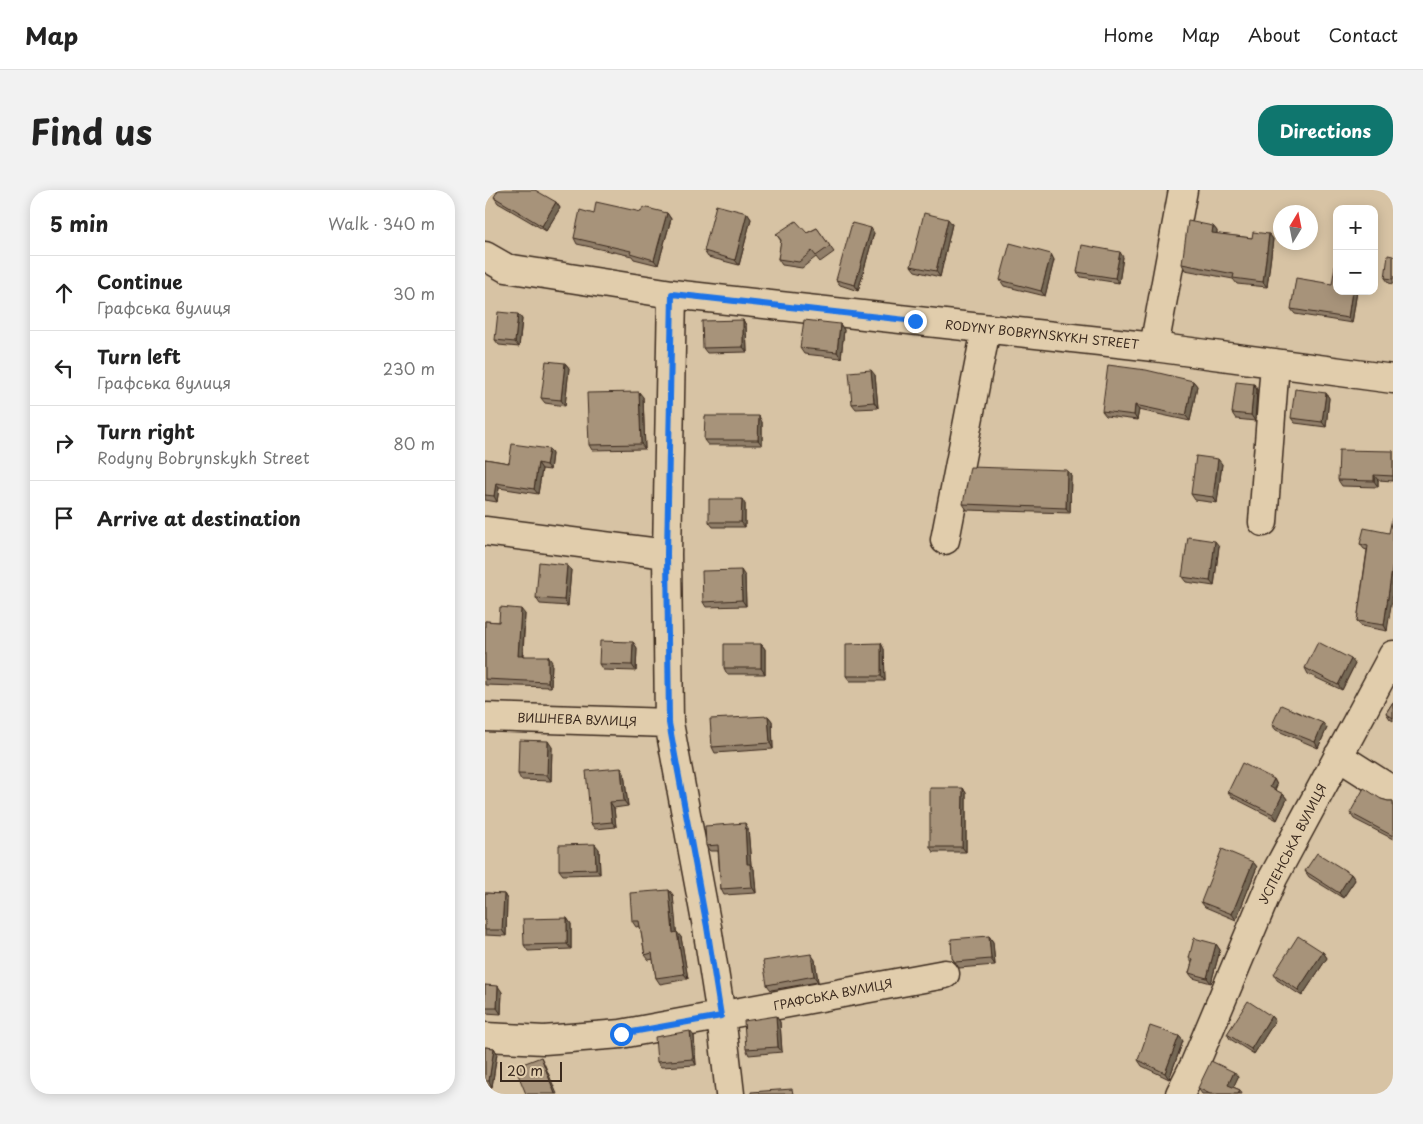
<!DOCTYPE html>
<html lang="en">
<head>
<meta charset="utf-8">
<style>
	body { margin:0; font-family:"Playpen Sans",sans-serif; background:#f2f2f2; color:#222 }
	.controls { position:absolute; right:15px; top:15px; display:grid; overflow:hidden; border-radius:10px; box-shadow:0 2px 12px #0003 }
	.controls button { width:45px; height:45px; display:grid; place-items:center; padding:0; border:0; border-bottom:1px solid #e0e0e0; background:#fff; color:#222; font:25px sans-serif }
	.compass { position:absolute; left:788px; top:15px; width:45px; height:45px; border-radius:50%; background:#fff; box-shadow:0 2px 12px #0003; rotate:10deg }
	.scale { position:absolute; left:15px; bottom:12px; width:62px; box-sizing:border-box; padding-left:5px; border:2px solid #3b2a1e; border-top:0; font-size:14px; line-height:18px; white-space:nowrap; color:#3b2a1e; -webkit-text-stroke:4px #e1cdac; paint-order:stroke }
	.stop { position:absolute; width:15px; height:15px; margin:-11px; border:4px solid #1a73e8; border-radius:50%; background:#fff }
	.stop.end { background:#1a73e8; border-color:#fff; box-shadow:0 1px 5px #0008 }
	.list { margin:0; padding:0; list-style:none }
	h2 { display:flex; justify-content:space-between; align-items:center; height:65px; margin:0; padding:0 20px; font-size:21px }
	h2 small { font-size:16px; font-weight:400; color:#767676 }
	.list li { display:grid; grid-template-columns:32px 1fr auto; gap:15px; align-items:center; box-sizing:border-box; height:75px; padding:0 20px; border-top:1px solid #e0e0e0 }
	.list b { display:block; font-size:19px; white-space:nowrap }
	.list p { margin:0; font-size:16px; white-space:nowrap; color:#767676 }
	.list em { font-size:16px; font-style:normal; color:#767676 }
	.icon { flex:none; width:28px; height:28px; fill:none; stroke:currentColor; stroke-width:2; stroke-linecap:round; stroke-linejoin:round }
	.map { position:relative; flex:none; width:908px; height:904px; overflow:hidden; border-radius:20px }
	header { display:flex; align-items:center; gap:30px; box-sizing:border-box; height:70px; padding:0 25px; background:#fff; border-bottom:1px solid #e0e0e0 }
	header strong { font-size:24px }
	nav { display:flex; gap:28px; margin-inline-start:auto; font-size:18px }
	.intro { display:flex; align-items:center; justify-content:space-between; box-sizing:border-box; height:120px; padding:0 30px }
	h1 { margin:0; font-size:35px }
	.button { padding:12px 22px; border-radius:20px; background:#0f766e; color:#fff; font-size:18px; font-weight:700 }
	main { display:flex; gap:30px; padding:0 30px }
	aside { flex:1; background:#fff; border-radius:20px; box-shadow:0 2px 12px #0003 }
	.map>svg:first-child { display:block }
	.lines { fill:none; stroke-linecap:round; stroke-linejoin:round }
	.minor-casing { stroke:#3b2a1e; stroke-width:31 }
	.minor { stroke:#e1cdac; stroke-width:28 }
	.wall { fill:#907e69; stroke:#3b2a1e }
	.shaded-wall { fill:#756755; stroke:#3b2a1e }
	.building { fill:#a7937a; stroke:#3b2a1e }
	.route { stroke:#1a73e8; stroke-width:6 }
	.labels { text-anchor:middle; stroke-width:4; stroke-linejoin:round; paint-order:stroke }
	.street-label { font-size:12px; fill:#3b2a1e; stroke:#e1cdac }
</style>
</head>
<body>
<header>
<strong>Map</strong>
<nav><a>Home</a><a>Map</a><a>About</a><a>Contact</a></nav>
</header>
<div class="intro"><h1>Find us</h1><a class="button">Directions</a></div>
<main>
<aside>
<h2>5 min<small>Walk · 340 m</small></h2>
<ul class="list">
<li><svg class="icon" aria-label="ahead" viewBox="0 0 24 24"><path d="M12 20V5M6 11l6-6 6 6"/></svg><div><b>Continue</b><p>Графська вулиця</p></div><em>30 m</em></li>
<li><svg class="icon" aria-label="left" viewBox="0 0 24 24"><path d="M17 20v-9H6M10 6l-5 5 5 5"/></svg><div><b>Turn left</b><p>Графська вулиця</p></div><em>230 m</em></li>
<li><svg class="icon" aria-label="right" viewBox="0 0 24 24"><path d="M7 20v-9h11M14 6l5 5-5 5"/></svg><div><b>Turn right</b><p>Rodyny Bobrynskykh Street</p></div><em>80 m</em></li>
<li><svg class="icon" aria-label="arrive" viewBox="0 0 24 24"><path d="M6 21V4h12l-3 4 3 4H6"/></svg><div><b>Arrive at destination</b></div></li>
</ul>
</aside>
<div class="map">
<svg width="908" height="904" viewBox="0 0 908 904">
	<rect width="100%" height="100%" fill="#d7c3a4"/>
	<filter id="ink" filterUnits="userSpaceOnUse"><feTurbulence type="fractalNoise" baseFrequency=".02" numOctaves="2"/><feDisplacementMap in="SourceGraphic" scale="10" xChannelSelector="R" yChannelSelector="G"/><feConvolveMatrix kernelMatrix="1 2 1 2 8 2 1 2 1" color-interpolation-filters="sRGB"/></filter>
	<g filter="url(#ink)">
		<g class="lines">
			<g class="minor-casing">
				<path id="minor" d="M 0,66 L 21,78 L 187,104 L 669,157 L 908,189
					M 187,104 L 182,364 L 184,533 L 222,737 L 236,826 L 245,904
					M 669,157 L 698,0
					M 778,332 L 790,173
					M 0,341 L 182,364
					M 460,350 L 501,139
					M 0,527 L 184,533
					M 853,566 L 908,601
					M 0,847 L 59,850 L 136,844 L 460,784
					M 695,904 L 709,876 L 788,688 L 908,465"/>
			</g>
			<use href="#minor" class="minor"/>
		</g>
		<path class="wall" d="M 9,7 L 71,12 L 75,18 L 61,41 L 13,13 Z
			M 156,22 L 182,23 L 186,29 L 173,75 L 149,69 L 147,66 L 92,54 L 89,48 L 109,24 Z
			M 262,23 L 266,29 L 254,75 L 223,67 L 219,61 Z
			M 467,34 L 455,87 L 430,81 L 426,76 Z
			M 728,36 L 732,41 L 732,44 L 767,48 L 784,44 L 788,49 L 782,97 L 752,94 L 748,89 L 700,80 L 697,74 Z
			M 332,38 L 349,62 L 335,72 L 331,67 L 317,78 L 297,75 L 293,69 L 296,51 L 291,44 L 322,43 Z
			M 389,43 L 373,101 L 355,95 L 351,90 Z
			M 566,64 L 569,70 L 560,106 L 519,96 L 515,90 Z
			M 908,66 L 908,94 L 904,93 L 900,88 Z
			M 638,67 L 634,93 L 596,87 L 592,82 Z
			M 852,101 L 872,101 L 867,133 L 810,124 L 806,119 Z
			M 33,124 L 37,129 L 34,157 L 14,155 L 10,150 Z
			M 258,130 L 261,135 L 262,162 L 222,163 L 218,158 Z
			M 355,134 L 359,140 L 356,168 L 319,164 L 315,158 Z
			M 80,173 L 84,178 L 80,216 L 60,213 L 56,208 Z
			M 390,185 L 393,218 L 371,219 L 367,214 Z
			M 708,191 L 712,196 L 705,231 L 654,220 L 652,230 L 621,226 L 617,221 Z
			M 769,194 L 772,200 L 770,231 L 751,229 L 747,223 Z
			M 841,203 L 844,208 L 841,237 L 810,233 L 806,228 Z
			M 158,207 L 160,259 L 107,260 L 104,255 Z
			M 277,232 L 277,255 L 223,255 L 219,250 Z
			M 64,259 L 67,264 L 65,280 L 57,279 L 53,304 L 14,298 L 12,312 L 0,310 L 0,269 L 24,273 Z
			M 908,261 L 908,291 L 893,290 L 893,297 L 857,296 L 853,290 Z
			M 737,274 L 732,313 L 710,310 L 706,304 Z
			M 586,285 L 585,323 L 482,320 L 478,314 Z
			M 260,314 L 260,337 L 228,337 L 224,332 Z
			M 904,343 L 902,441 L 876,436 L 872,431 L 882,360 L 879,359 L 875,354 Z
			M 734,356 L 729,396 L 701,392 L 697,387 Z
			M 86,380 L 83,416 L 55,414 L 51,408 Z
			M 260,386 L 261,416 L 221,417 L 218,412 Z
			M 40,424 L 38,466 L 67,472 L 66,497 L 0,495 L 0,431 L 14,432 Z
			M 148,452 L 152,458 L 151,481 L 118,480 L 114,474 Z
			M 276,454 L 280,459 L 280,484 L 242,484 L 239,478 Z
			M 399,459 L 400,491 L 365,491 L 361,486 Z
			M 870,474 L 857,500 L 823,484 L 820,478 Z
			M 908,512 L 908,531 L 905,529 L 901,523 Z
			M 283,526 L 287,531 L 288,559 L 230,563 L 227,557 Z
			M 787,535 L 842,538 L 833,558 L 791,540 Z
			M 67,557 L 66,591 L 36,590 L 33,584 Z
			M 139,583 L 143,616 L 129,618 L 131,637 L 110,639 L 106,634 Z
			M 789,589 L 792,595 L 790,600 L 798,604 L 802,609 L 792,630 L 747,607 L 743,602 Z
			M 478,598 L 481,603 L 481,662 L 448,662 L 445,657 Z
			M 896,609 L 903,611 L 908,611 L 908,649 L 869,629 L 865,623 Z
			M 263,638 L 266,675 L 269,679 L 271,703 L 239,705 L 236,699 L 233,661 L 225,661 L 221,656 Z
			M 114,659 L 115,684 L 78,685 L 74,680 Z
			M 768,672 L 772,677 L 751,730 L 720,717 L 716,712 Z
			M 820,681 L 866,684 L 870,690 L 858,708 L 824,687 Z
			M 184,700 L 188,705 L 191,742 L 196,747 L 203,789 L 175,794 L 171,788 L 168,769 L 164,770 L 160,765 L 155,736 L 151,737 L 147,731 Z
			M 0,703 L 19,704 L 22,709 L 21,746 L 0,745 Z
			M 82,728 L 86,734 L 86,759 L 43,761 L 39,755 Z
			M 504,746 L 508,752 L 510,775 L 474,778 L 467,768 Z
			M 731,754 L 735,760 L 726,793 L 708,788 L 704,783 L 707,773 L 704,768 Z
			M 838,762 L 842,768 L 817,806 L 792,790 L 789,784 Z
			M 326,764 L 330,770 L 333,792 L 286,800 L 282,795 Z
			M 0,795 L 17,802 L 16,824 L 0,823 Z
			M 291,826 L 295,832 L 297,862 L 264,865 L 261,859 Z
			M 786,826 L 790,831 L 769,864 L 745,849 L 742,844 Z
			M 209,846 L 211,875 L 176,877 L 172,872 Z
			M 694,846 L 698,851 L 684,889 L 657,876 L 653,870 Z
			M 0,857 L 9,858 L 12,863 L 7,897 L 0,896 Z
			M 753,887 L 748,897 L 755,900 L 757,904 L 717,904 L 713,898 Z"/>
		<path class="shaded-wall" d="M 71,12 L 75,18 L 61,41 L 57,36 Z
			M 182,23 L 186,29 L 173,75 L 169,70 Z
			M 262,23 L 266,29 L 254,75 L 250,70 Z
			M 463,29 L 467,34 L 455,87 L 451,81 Z
			M 728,36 L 732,41 L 731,49 L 727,43 Z
			M 386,38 L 389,43 L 373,101 L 370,95 Z
			M 784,44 L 788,49 L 782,97 L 778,92 Z
			M 635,62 L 638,67 L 634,93 L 630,88 Z
			M 566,64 L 569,70 L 560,106 L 556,101 Z
			M 867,101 L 872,101 L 867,133 L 863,128 Z
			M 33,124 L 37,129 L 34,157 L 30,152 Z
			M 258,130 L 261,135 L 262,162 L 258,157 Z
			M 355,134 L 359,140 L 356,168 L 352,162 Z
			M 80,173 L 84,178 L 80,216 L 76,210 Z
			M 386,180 L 390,185 L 393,218 L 389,212 Z
			M 708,191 L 712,196 L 705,231 L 701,226 Z
			M 769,194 L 772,200 L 770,231 L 766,225 Z
			M 154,202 L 158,207 L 160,259 L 156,254 Z
			M 841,203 L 844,208 L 841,237 L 837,232 Z
			M 650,215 L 654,220 L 652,230 L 649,225 Z
			M 274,226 L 277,232 L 277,255 L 273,250 Z
			M 64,259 L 67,264 L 65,280 L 61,275 Z
			M 733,269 L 737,274 L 732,313 L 728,307 Z
			M 53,273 L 57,279 L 53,304 L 49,299 Z
			M 582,280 L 586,285 L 585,323 L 581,318 Z
			M 889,285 L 893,290 L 893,297 L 889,291 Z
			M 11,293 L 14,298 L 12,312 L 9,306 Z
			M 257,309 L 260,314 L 260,337 L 256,332 Z
			M 730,351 L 734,356 L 729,396 L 725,391 Z
			M 908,372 L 908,403 L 902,441 L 899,435 Z
			M 82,375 L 86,380 L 83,416 L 79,410 Z
			M 256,380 L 260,386 L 261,416 L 257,410 Z
			M 36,419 L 40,424 L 37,471 L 33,466 Z
			M 148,452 L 152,458 L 151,481 L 147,475 Z
			M 396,453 L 399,459 L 400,491 L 396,486 Z
			M 276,454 L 280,459 L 280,484 L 276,478 Z
			M 63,466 L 67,472 L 66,497 L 63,492 Z
			M 866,469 L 870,474 L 857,500 L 853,495 Z
			M 283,526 L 287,531 L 288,559 L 285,553 Z
			M 838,533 L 842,538 L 833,558 L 830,552 Z
			M 63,551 L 67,557 L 66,591 L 62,585 Z
			M 136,578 L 139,583 L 143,616 L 139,611 Z
			M 789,589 L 792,595 L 788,603 L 785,597 Z
			M 478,598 L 481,603 L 481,662 L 477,657 Z
			M 798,604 L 802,609 L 792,630 L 788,624 Z
			M 125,612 L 129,618 L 131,637 L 127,632 Z
			M 260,633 L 263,638 L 266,675 L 269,679 L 271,703 L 267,697 L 262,674 Z
			M 110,654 L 114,659 L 115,684 L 111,679 Z
			M 768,672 L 772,677 L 751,730 L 747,724 Z
			M 866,684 L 870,690 L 858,708 L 854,703 Z
			M 184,700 L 188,705 L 192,748 L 188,743 Z
			M 19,704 L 22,709 L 21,746 L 17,740 Z
			M 82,728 L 86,734 L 86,759 L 82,754 Z
			M 192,742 L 196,747 L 203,789 L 199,784 Z
			M 504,746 L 508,752 L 510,775 L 506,769 Z
			M 731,754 L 735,760 L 726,793 L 722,788 Z
			M 838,762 L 842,768 L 817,806 L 813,800 Z
			M 326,764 L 330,770 L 333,792 L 329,786 Z
			M 13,796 L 17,802 L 16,824 L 12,818 Z
			M 291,826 L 295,832 L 297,862 L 293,857 Z
			M 786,826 L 790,831 L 769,864 L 766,859 Z
			M 205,841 L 209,846 L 211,875 L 208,869 Z
			M 694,846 L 698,851 L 684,889 L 680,883 Z
			M 9,858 L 12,863 L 7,897 L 4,891 Z
			M 56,867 L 59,873 L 72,904 L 70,904 Z
			M 749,882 L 753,887 L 747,900 L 743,895 Z"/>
		<path class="building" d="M 13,0 L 50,0 L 71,12 L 57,36 L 9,7 Z
			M 111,12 L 156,22 L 158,17 L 182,23 L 169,70 L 145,63 L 146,61 L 89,48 L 95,20 L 109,24 Z
			M 231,15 L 262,23 L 250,70 L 219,61 Z
			M 439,23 L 463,29 L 451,81 L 426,76 Z
			M 311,31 L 322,43 L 332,38 L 345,56 L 331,66 L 327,61 L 314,72 L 293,69 L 296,50 L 291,44 Z
			M 703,31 L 728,36 L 727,43 L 767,48 L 768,42 L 784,44 L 778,92 L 748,88 L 749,84 L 697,74 Z
			M 367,33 L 386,38 L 370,95 L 351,90 Z
			M 525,53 L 566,64 L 556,101 L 515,90 Z
			M 597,55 L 635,62 L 630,88 L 592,82 Z
			M 903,65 L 908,66 L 908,89 L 900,88 Z
			M 850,76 L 852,76 L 852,101 L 867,101 L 863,128 L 806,119 L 811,88 L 847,94 Z
			M 13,122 L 33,124 L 30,152 L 10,150 Z
			M 258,130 L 258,157 L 218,158 L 217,131 Z
			M 319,130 L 355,134 L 352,162 L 315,158 Z
			M 61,171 L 80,173 L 76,210 L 56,208 Z
			M 623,175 L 661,180 L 708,191 L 701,226 L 650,215 L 649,225 L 617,221 Z
			M 386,180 L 389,212 L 367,214 L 364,182 Z
			M 751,192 L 769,194 L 766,225 L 747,223 Z
			M 810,199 L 841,203 L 837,232 L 806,228 Z
			M 154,202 L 156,254 L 104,255 L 102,203 Z
			M 220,226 L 274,226 L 273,250 L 219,250 Z
			M 27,254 L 64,259 L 61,275 L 53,273 L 49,299 L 11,293 L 9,306 L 0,305 L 0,269 L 24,273 Z
			M 854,260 L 908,261 L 908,286 L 889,285 L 889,291 L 853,290 Z
			M 711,266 L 733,269 L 728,307 L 706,304 Z
			M 485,277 L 582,280 L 581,318 L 478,314 Z
			M 224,309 L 257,309 L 256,332 L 224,332 Z
			M 907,328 L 908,329 L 908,372 L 899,435 L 872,431 L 883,356 L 875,354 L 879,338 L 904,343 Z
			M 703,347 L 730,351 L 725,391 L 697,387 Z
			M 54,372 L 82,375 L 79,410 L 51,408 Z
			M 256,380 L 257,410 L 218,412 L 217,381 Z
			M 15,417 L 36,419 L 33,466 L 63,466 L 63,492 L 0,489 L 0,431 L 14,432 Z
			M 115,451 L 148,452 L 147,475 L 114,474 Z
			M 833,452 L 866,469 L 853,495 L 820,478 Z
			M 396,453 L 396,486 L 361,486 L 361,454 Z
			M 239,454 L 276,454 L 276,478 L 239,478 Z
			M 908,512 L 908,528 L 901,523 Z
			M 796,515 L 838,533 L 830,552 L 787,535 Z
			M 283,526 L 285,553 L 227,557 L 225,529 Z
			M 34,550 L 63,551 L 62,585 L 33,584 Z
			M 757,573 L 789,589 L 785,597 L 798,604 L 788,624 L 743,602 Z
			M 136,578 L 139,611 L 125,612 L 127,632 L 106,634 L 101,581 Z
			M 445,598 L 478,598 L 477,657 L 445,657 Z
			M 879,598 L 896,609 L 903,611 L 908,611 L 908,646 L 865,623 Z
			M 260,633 L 262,674 L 265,674 L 267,697 L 236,699 L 233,655 L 221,656 L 220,636 Z
			M 110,654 L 111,679 L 74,680 L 74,655 Z
			M 737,659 L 768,672 L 747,724 L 716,712 Z
			M 832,663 L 866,684 L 854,703 L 820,681 Z
			M 184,700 L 188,743 L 192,742 L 199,784 L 171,788 L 167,763 L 160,765 L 154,731 L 147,731 L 145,703 Z
			M 0,703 L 19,704 L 17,740 L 0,740 Z
			M 82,728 L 82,754 L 39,755 L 38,729 Z
			M 504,746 L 506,769 L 470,772 L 467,768 L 466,749 Z
			M 813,746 L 838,762 L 813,800 L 789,784 Z
			M 709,748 L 731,754 L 722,788 L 704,783 L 708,769 L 704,768 Z
			M 326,764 L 329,786 L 282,795 L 278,771 Z
			M 0,795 L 13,796 L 12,818 L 0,818 Z
			M 763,811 L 786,826 L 766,859 L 742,844 Z
			M 291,826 L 293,857 L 261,859 L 259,831 Z
			M 665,836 L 694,846 L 680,883 L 653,870 Z
			M 205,841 L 208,869 L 172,872 L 170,847 Z
			M 0,857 L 9,858 L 4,891 L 0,891 Z
			M 56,867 L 70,904 L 41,904 L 30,877 Z
			M 726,871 L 749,882 L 743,895 L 755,900 L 753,904 L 725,904 L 713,898 Z
			M 307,899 L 308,904 L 266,904 L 266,902 Z"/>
	</g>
	<g class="lines" filter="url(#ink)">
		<path class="route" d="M 136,844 L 236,826 L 222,737 L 184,533 L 182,364 L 187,104 L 430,131"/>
	</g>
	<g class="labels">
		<g class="street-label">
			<text transform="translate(557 145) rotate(6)" y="4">RODYNY BOBRYNSKYKH STREET</text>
			<text transform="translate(92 530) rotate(2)" y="4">ВИШНЕВА ВУЛИЦЯ</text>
			<text transform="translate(808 654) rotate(-63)" y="4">УСПЕНСЬКА ВУЛИЦЯ</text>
			<text transform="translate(348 805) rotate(-11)" y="4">ГРАФСЬКА ВУЛИЦЯ</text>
		</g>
	</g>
</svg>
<div class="controls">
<button>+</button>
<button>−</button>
</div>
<svg class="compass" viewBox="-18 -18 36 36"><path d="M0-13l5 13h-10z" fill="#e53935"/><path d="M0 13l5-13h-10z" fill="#767676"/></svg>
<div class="scale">20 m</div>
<div class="stop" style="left:136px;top:844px"></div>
<div class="stop end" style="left:430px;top:131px"></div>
</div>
</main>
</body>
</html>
